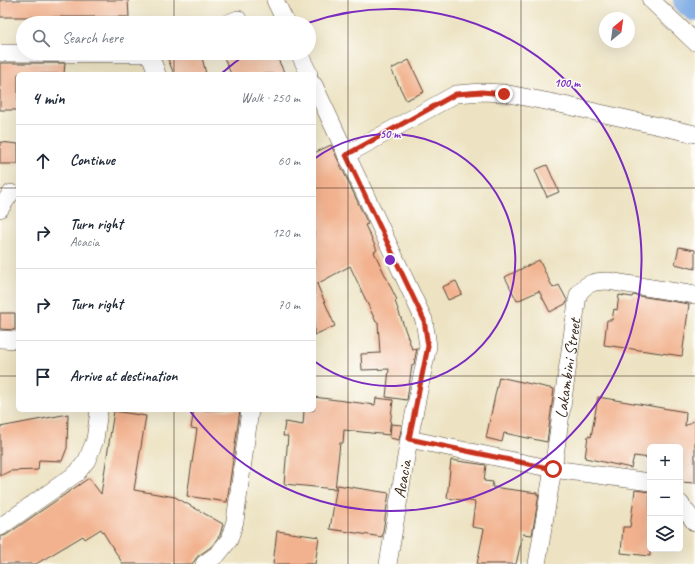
<!DOCTYPE html>
<html lang="en">
<head>
<meta charset="utf-8">
<style>
	body { margin:0; font-family:Caveat,sans-serif; background:#f2f2f3; color:#1f2937 }
	.controls { position:absolute; right:12px; bottom:12px; display:grid; overflow:hidden; border-radius:6px; box-shadow:0 4px 16px #0002 }
	.controls button { width:36px; height:36px; display:grid; place-items:center; padding:0; border:0; border-bottom:1px solid #e0e1e3; background:#fff; color:#1f2937; font:20px sans-serif }
	.compass { position:absolute; left:599px; top:12px; width:36px; height:36px; border-radius:50%; background:#fff; box-shadow:0 4px 16px #0002; rotate:29deg }
	.stop { position:absolute; width:12px; height:12px; margin:-9px; border:3px solid #c8321e; border-radius:50%; background:#fff }
	.stop.end { background:#c8321e; border-color:#fff; box-shadow:0 1px 4px #0008 }
	.list { margin:0; padding:0; list-style:none }
	h2 { display:flex; justify-content:space-between; align-items:center; height:52px; margin:0; padding:0 16px; font-size:17px }
	h2 small { font-size:13px; font-weight:400; color:#747a83 }
	.list li { display:grid; grid-template-columns:26px 1fr auto; gap:12px; align-items:center; box-sizing:border-box; height:72px; padding:0 16px; border-top:1px solid #e0e1e3 }
	.list b { display:block; font-size:15px; white-space:nowrap }
	.list p { margin:0; font-size:13px; white-space:nowrap; color:#747a83 }
	.list em { font-size:13px; font-style:normal; color:#747a83 }
	.icon { flex:none; width:22px; height:22px; fill:none; stroke:currentColor; stroke-width:2; stroke-linecap:round; stroke-linejoin:round }
	.map { position:relative; flex:none; width:695px; height:564px; overflow:hidden }
	.search { position:absolute; background:#fff; box-shadow:0 4px 16px #0002; left:16px; top:16px; width:300px; height:44px; display:flex; align-items:center; gap:10px; box-sizing:border-box; padding:0 14px; border-radius:22px; color:#747a83; font-size:15px }
	.panel { position:absolute; background:#fff; box-shadow:0 4px 16px #0002; left:16px; top:72px; width:300px; height:340px; border-radius:6px }
	.map>svg:first-child { display:block }
	.lines { fill:none; stroke-linecap:round; stroke-linejoin:round }
	.river { stroke:#7baae5; stroke-width:30 }
	.building { fill:#f2b28f }
	.minor-casing { stroke:#564637; stroke-width:18 }
	.minor { stroke:#fff; stroke-width:17 }
	.route { stroke:#c8321e; stroke-width:5 }
	.grid { fill:none; stroke:#3b2a1e; stroke-width:1; stroke-opacity:0.55 }
	.ring { fill:none; stroke:#7b2cbf; stroke-width:2 }
	.labels { text-anchor:middle; stroke-width:3; stroke-linejoin:round; paint-order:stroke }
	.street-label { font-size:17px; fill:#3b2a1e; stroke:#fdfcf7 }
	.centre { fill:#7b2cbf; stroke:#fdfcf7; stroke-width:2 }
	.ring-label { font-size:12px; text-anchor:middle; font-weight:bold; fill:#7b2cbf; stroke:#fdfcf7; stroke-width:3; stroke-linejoin:round; paint-order:stroke }
</style>
</head>
<body>
<div class="map">
<svg width="695" height="564" viewBox="0 0 695 564">
	<rect width="100%" height="100%" fill="#fdfcf7"/>
	<filter id="ink" filterUnits="userSpaceOnUse"><feTurbulence type="fractalNoise" baseFrequency=".025" numOctaves="2"/><feDisplacementMap in="SourceGraphic" scale="8" xChannelSelector="R" yChannelSelector="G"/><feConvolveMatrix kernelMatrix="1 2 1 2 8 2 1 2 1" color-interpolation-filters="sRGB"/></filter>
	<filter id="wash" filterUnits="userSpaceOnUse"><feTurbulence type="fractalNoise" baseFrequency=".012" numOctaves="4" result="noise"/><feDisplacementMap in="SourceGraphic" scale="16" xChannelSelector="R" yChannelSelector="G"/><feGaussianBlur stdDeviation="0.9" result="paint"/><feColorMatrix in="noise" values="0 0 0 0 0 0 0 0 0 0 0 0 0 0 0 0 0 1.4 0 .05"/><feComposite in="paint" operator="in"/></filter>
	<g filter="url(#wash)">
		<rect width="100%" height="100%" fill="#ede3c3"/>
		<g class="lines">
			<path class="river" d="M 688,0 L 695,6"/>
		</g>
		<g id="blocks">
			<path class="building" d="M 0,0 L 128,0 L 129,17 L 0,17 Z
				M 176,53 L 201,53 L 206,74 L 174,74 L 167,57 Z
				M 222,53 L 275,53 L 285,74 L 231,74 Z
				M 409,60 L 424,92 L 406,100 L 391,69 Z
				M 0,63 L 65,63 L 64,74 L 18,74 L 18,110 L 0,110 Z
				M 0,142 L 18,144 L 18,164 L 0,164 Z
				M 331,145 L 368,224 L 365,225 L 377,250 L 374,252 L 397,300 L 395,301 L 412,349 L 417,348 L 414,364 L 412,365 L 407,400 L 386,397 L 389,369 L 362,370 L 361,354 L 380,353 L 378,322 L 376,322 L 350,266 L 317,284 L 335,326 L 314,335 L 314,153 Z
				M 547,165 L 559,192 L 547,197 L 535,170 Z
				M 679,247 L 695,250 L 695,269 L 675,264 Z
				M 539,260 L 553,288 L 559,285 L 567,300 L 567,303 L 550,312 L 539,291 L 517,301 L 505,277 Z
				M 456,281 L 462,294 L 448,300 L 442,287 Z
				M 619,295 L 632,297 L 633,295 L 689,304 L 682,356 L 604,345 L 607,320 L 612,320 L 614,309 L 617,310 Z
				M 0,313 L 15,313 L 15,330 L 0,329 Z
				M 499,377 L 554,389 L 547,442 L 504,433 L 502,442 L 486,438 Z
				M 314,397 L 375,405 L 376,398 L 393,400 L 389,435 L 344,430 L 343,443 L 340,443 L 335,489 L 284,484 L 288,436 L 283,436 L 285,422 L 303,425 L 304,410 L 314,410 Z
				M 598,397 L 686,412 L 685,426 L 695,420 L 695,483 L 680,482 L 680,447 L 650,447 L 650,458 L 634,456 L 631,468 L 585,458 L 588,436 L 591,437 Z
				M 194,410 L 240,410 L 227,502 L 187,496 L 197,429 L 191,428 Z
				M 114,411 L 146,416 L 134,490 L 175,497 L 223,524 L 220,535 L 211,547 L 198,556 L 192,564 L 123,564 L 101,529 L 85,539 L 83,536 L 36,564 L 0,564 L 0,537 L 6,535 L 89,478 L 101,494 Z
				M 68,414 L 67,448 L 62,461 L 39,460 L 38,470 L 10,471 L 0,476 L 0,427 Z
				M 391,424 L 402,425 L 399,440 L 390,438 Z
				M 451,460 L 486,465 L 484,481 L 493,482 L 492,487 L 537,493 L 537,495 L 539,495 L 532,535 L 523,534 L 516,564 L 477,564 L 484,529 L 472,527 L 475,502 L 447,498 Z
				M 337,485 L 389,493 L 382,537 L 330,529 Z
				M 635,490 L 650,492 L 650,556 L 621,553 L 623,527 L 630,527 Z
				M 277,531 L 319,537 L 315,564 L 273,564 Z"/>
		</g>
	</g>
	<g filter="url(#ink)">
		<use href="#blocks" fill-opacity="0" stroke="#564637" stroke-width="1"/>
		<g class="lines">
			<g class="minor-casing">
				<g id="minor">
					<path d="M 275,0 L 286,23"/>
					<path d="M 651,0 L 695,42"/>
					<path d="M 228,23 L 238,19"/>
					<path d="M 0,53 L 150,54 L 153,53"/>
					<path d="M 299,53 L 309,74"/>
					<path d="M 150,54 L 157,74"/>
					<path d="M 314,85 L 424,320 L 428,346 L 409,439 L 388,564"/>
					<path d="M 346,155 L 456,94 L 482,92 L 504,93 L 555,103 L 695,134"/>
					<path d="M 0,209 L 11,193"/>
					<path d="M 0,339 L 18,340"/>
					<path d="M 409,439 L 553,469 L 650,482"/>
					<path d="M 680,503 L 695,523"/>
					<path d="M 0,527 L 77,473 L 87,460 L 95,440 L 99,410"/>
					<path d="M 204,564 L 218,554 L 229,540 L 235,521 L 250,410"/>
					<path id="s1" d="M 537,564 L 553,469 L 578,295 C 585,283 595,281 608,281 L 695,295"/>
				</g>
			</g>
			<use href="#minor" class="minor"/>
		</g>
	</g>
	<g class="lines" filter="url(#ink)">
		<path class="route" d="M 504,94 L 482,92 L 456,94 L 346,155 L 424,320 L 428,346 L 409,439 L 553,469"/>
	</g>
	<path class="grid" d="M 174,0 L 174,23M 348,0 L 348,564M 521,0 L 521,564M 174,53 L 174,74M 0,188 L 18,188M 314,188 L 695,188M 0,376 L 18,376M 314,376 L 695,376M 174,410 L 174,564"/>
	<g class="ring">
		<path d="M314 159A126 126 0 1 1 314 361"/>
		<path d="M222 73A251 251 0 0 1 248 53M308 23A251 251 0 1 1 190 411"/>
	</g>
	<g class="labels">
		<g class="street-label">
			<text dy="6" stroke="none"><textPath href="#s1" startOffset="198">Lakambini Street</textPath></text>
			<text transform="translate(402 479) rotate(-80)" y="6">Acacia</text>
		</g>
	</g>
	<circle cx="390" cy="260" r="6" class="centre"/>
	<g class="ring-label">
		<text x="567" y="87">100 m</text>
		<text x="390" y="138">50 m</text>
	</g>
</svg>
<div class="controls">
<button>+</button>
<button>−</button>
<button><svg class="icon" aria-label="layers" viewBox="0 0 24 24"><path d="M12 4l9 5-9 5-9-5zM3 14l9 5 9-5"/></svg></button>
</div>
<svg class="compass" viewBox="-18 -18 36 36"><path d="M0-13l5 13h-10z" fill="#e53935"/><path d="M0 13l5-13h-10z" fill="#747a83"/></svg>
<div class="stop" style="left:553px;top:469px"></div>
<div class="stop end" style="left:504px;top:94px"></div>
<div class="search"><svg class="icon" aria-label="search" viewBox="0 0 24 24"><circle cx="10" cy="10" r="6"/><path d="M15 15l6 6"/></svg>Search here</div>
<section class="panel">
<h2>4 min<small>Walk · 250 m</small></h2>
<ul class="list">
<li><svg class="icon" aria-label="ahead" viewBox="0 0 24 24"><path d="M12 20V5M6 11l6-6 6 6"/></svg><div><b>Continue</b></div><em>60 m</em></li>
<li><svg class="icon" aria-label="right" viewBox="0 0 24 24"><path d="M7 20v-9h11M14 6l5 5-5 5"/></svg><div><b>Turn right</b><p>Acacia</p></div><em>120 m</em></li>
<li><svg class="icon" aria-label="right" viewBox="0 0 24 24"><path d="M7 20v-9h11M14 6l5 5-5 5"/></svg><div><b>Turn right</b></div><em>70 m</em></li>
<li><svg class="icon" aria-label="arrive" viewBox="0 0 24 24"><path d="M6 21V4h12l-3 4 3 4H6"/></svg><div><b>Arrive at destination</b></div></li>
</ul>
</section>
</div>
</body>
</html>
